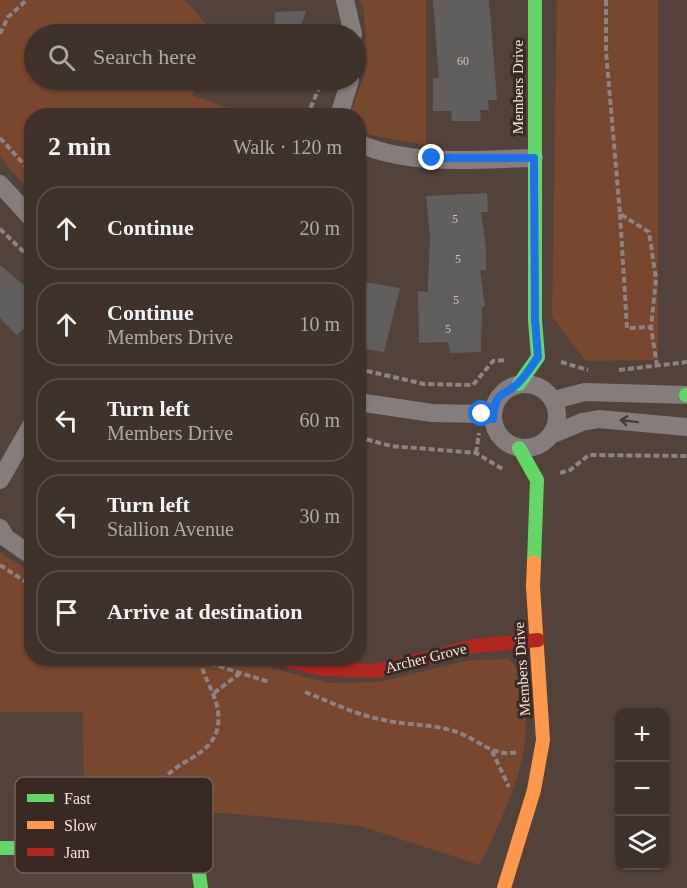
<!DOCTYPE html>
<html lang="en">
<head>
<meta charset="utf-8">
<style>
	body { margin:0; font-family:Georgia,serif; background:#453a33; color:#f1f3f6 }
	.controls { position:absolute; right:18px; bottom:18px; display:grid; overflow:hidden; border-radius:12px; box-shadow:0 2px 4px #0004 }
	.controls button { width:54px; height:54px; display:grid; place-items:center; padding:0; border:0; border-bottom:2px solid #574d47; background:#3e322b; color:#f1f3f6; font:30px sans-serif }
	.stop { position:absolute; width:18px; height:18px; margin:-14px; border:4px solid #1a73e8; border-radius:50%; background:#fff }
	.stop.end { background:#1a73e8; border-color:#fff; box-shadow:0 2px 6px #0008 }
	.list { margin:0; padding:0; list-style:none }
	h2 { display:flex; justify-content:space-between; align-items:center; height:78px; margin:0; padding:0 24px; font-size:26px }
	h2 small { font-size:20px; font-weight:400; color:#adaaa9 }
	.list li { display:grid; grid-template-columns:39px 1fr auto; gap:18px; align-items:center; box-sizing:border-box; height:84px; margin:0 12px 12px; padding:0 12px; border:2px solid #574d47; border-radius:24px }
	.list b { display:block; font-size:22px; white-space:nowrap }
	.list p { margin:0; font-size:20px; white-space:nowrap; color:#adaaa9 }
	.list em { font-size:20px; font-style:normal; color:#adaaa9 }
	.icon { flex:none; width:33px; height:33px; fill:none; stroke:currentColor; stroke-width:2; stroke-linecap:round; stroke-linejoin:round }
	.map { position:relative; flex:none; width:687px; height:888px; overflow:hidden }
	.search { position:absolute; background:#3e322b; box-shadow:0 2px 4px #0004; left:24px; top:24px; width:342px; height:66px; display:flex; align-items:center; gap:15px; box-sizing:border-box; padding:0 21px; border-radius:33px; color:#adaaa9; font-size:22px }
	.panel { position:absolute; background:#3e322b; box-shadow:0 2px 4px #0004; left:24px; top:108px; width:342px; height:558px; border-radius:24px }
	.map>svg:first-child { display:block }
	.green { fill:#77472e }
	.building { fill:#615f5e }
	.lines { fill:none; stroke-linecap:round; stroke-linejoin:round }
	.path { stroke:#8d8382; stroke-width:4; stroke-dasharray:6 3; stroke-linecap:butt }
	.street { stroke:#857d7b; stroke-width:18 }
	.fast { stroke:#63d668; stroke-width:14 }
	.slow { stroke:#ff974d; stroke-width:14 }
	.jam { stroke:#b3261e; stroke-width:14 }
	.oneway { stroke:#473a34 }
	.route { stroke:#1a73e8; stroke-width:8 }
	.labels { text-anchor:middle; stroke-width:6; stroke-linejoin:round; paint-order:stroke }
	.number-label { font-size:12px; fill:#d1c1ba }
	.street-label { font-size:15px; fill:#f6e2d8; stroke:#382922 }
	.key { fill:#382922; stroke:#716059; stroke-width:1.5 }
	.key-label { font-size:16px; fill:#f6e2d8 }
</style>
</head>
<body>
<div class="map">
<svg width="687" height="888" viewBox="0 0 687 888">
	<rect width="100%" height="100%" fill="#534239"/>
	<path class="green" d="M 0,0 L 185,0 L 215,34 L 34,34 L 34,80 L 204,80 L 192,95 L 248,115 L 32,116 L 31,193 L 0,157 Z
		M 358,0 L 426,0 L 426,145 L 364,134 L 359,132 L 358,116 L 350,115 L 366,70 L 367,50 L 363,4 Z
		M 557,0 L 658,0 L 658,360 L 585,361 L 552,317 Z
		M 0,552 L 31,572 L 32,658 L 239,659 L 328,683 L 379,682 L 470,660 L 509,659 C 524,676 522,682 525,705 C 531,766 504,811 480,865 L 360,826 L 226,813 L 84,813 L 83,712 L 0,712 Z"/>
	<path class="building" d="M 433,0 L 489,0 L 497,100 L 488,100 L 489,110 L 480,110 L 481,121 L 452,121 L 451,111 L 433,111 L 433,79 L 439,78 Z
		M 306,11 L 298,34 L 274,34 L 275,12 Z
		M 487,193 L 488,212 L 481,212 L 486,247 L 486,270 L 480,270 L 485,307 L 482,307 L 481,352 L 450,353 L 448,342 L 419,343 L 418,291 L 428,292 L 428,285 L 430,237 L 426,196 Z
		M 0,265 L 32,292 L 32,320 L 17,335 L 0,318 Z
		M 364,282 L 400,288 L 384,352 L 358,348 L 358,312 Z"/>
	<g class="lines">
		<path class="path" d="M 606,0 L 606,51 L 620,214 L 649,232 L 656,279 L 651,327 L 657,366
			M 0,34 L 8,17 L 27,0
			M 307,116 L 320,86 L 329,84
			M 0,138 L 32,173
			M 620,214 L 627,328 L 651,327
			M 0,229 L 32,260
			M 561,362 L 588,370
			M 358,369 L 424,384 L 473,385 L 493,361 L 506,360
			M 619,370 L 687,362
			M 358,437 L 391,446 L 476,453 L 504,470
			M 476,453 L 479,433
			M 560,473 L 570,470 L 589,455 L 687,456
			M 0,565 L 32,586
			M 193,658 L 269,682
			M 305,692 C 331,702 356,715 384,720 C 409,726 430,723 457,732 C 477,739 495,758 517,752
			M 214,693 L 239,674
			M 492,751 L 509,787
			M 159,826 C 159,814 157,800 160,789 C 168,760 208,761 217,730 C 225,699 198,676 202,658"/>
		<path class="street" d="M 345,0 L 353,34
			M 339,116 L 350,80
			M 358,143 C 411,167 478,159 534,158
			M 0,184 L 32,219
			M493 416a32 32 0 1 1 64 0a32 32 0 1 1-64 0Z
			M 554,400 L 585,392 L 687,395
			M 358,402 L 432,413 L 482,414 L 493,419
			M 551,435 L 582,422 L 599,419 L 687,427
			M 0,480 L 32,424
			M 0,528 L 6,538 L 32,556"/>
		<path class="fast" d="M 519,384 L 538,357 L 535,320 L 535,0
			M 686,395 L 687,395
			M 519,448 L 537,480 L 534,562
			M 0,848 L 179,848 L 198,866 L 201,888"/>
		<path class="slow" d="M 504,888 L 534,790 L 543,740 L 533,587 L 534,562"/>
		<path class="jam" d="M 278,658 L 323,669 L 376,671 L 474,646 L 538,640"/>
	</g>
	<defs><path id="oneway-shaft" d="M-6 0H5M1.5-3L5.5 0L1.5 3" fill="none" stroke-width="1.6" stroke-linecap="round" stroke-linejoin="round" transform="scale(1.5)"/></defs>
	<use class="oneway" href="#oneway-shaft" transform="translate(629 421) rotate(-173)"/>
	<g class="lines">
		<path class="route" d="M 432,158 L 534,158 L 535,320 L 538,357 C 532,365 527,374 520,381 C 507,397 495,387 493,419 L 482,414"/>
	</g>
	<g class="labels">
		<g class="number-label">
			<text x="463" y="65">60</text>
			<text x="455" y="223">5</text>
			<text x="458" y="263">5</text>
			<text x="456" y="304">5</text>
			<text x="448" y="333">5</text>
		</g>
		<g class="street-label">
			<text transform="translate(518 87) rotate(-90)" y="5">Members Drive</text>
			<text transform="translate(426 658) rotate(-14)" y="5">Archer Grove</text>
			<text transform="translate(522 669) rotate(-94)" y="5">Members Drive</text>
		</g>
	</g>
	<rect x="15" y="777" width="198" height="96" rx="9" class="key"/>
	<rect x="27" y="794" width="27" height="8" fill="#63d668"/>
	<rect x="27" y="821" width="27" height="8" fill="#ff974d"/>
	<rect x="27" y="848" width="27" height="8" fill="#b3261e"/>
	<g class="key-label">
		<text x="64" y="804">Fast</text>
		<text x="64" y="831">Slow</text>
		<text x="64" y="858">Jam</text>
	</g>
</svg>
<div class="controls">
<button>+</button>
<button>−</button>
<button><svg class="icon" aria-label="layers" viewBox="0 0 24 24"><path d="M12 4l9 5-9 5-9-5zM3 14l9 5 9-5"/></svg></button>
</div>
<div class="stop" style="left:482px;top:414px"></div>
<div class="stop end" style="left:432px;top:158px"></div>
<div class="search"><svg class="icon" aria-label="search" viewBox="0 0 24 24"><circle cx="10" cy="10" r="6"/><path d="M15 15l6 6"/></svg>Search here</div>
<section class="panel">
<h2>2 min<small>Walk · 120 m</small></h2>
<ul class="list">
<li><svg class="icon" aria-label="ahead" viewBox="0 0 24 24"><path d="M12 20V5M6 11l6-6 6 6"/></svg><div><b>Continue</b></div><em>20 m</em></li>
<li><svg class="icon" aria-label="ahead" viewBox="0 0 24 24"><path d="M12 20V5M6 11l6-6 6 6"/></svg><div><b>Continue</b><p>Members Drive</p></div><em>10 m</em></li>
<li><svg class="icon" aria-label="left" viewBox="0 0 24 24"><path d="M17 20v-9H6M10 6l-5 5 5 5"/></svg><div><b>Turn left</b><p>Members Drive</p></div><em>60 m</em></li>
<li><svg class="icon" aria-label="left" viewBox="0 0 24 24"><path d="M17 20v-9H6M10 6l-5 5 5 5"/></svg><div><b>Turn left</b><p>Stallion Avenue</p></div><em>30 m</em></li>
<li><svg class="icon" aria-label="arrive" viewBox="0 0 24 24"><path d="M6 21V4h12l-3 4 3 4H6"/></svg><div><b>Arrive at destination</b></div></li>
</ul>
</section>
</div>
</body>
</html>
